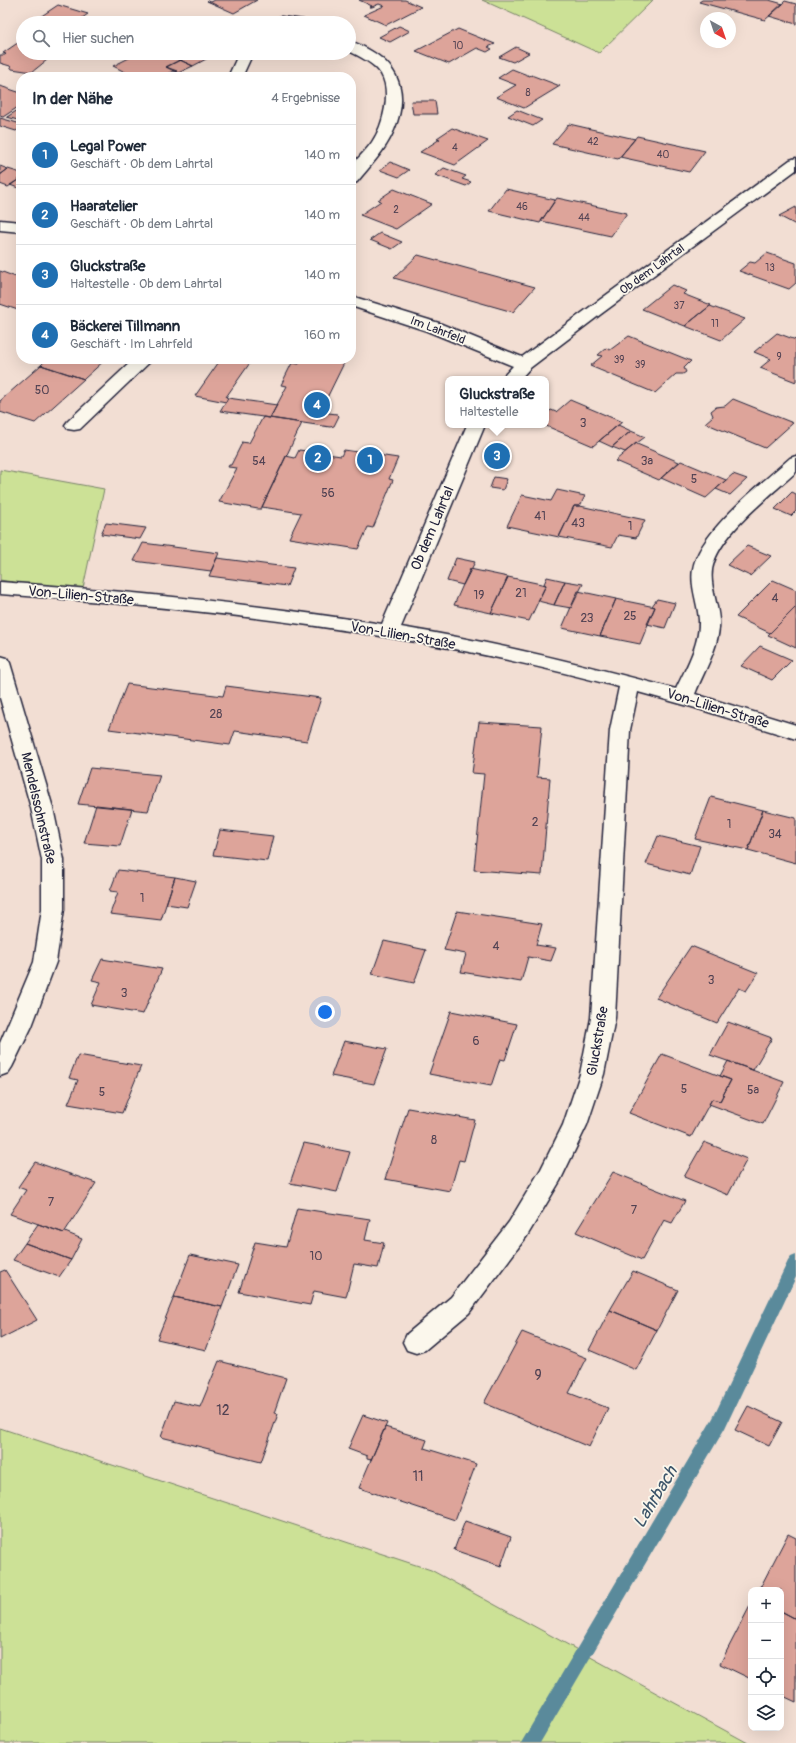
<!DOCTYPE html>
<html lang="de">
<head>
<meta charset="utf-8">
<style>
	body { margin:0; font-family:Pangolin,sans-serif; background:#f2f2f3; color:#1f2937 }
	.controls { position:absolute; right:12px; bottom:12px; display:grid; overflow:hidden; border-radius:8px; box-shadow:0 4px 16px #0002 }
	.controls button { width:36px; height:36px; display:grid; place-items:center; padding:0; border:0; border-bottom:1px solid #e0e1e3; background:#fff; color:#1f2937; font:20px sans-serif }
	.compass { position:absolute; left:700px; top:12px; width:36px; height:36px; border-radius:50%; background:#fff; box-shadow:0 4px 16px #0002; rotate:140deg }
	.you { position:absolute; left:325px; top:1012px; width:14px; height:14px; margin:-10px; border:3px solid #fff; border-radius:50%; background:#1a73e8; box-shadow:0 0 0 6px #1a73e833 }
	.badge { display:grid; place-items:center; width:26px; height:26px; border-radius:50%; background:#1f6fb2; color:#fff; font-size:13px; font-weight:700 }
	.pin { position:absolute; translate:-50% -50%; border:2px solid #fff; box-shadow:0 1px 4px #0006 }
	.popup { position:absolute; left:445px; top:376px; width:104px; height:52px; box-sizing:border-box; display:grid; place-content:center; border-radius:8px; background:#fff; filter:drop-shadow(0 1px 3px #0005); font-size:13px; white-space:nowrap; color:#747a83 }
	.popup b { font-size:15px; color:#1f2937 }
	.popup::after { content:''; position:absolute; left:50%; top:100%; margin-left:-8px; border:8px solid transparent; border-top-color:#fff }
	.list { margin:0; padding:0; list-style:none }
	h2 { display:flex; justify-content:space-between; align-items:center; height:52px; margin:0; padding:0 16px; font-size:17px }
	h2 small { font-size:13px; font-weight:400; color:#747a83 }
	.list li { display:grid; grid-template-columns:26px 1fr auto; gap:12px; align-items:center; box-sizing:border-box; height:60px; padding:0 16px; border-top:1px solid #e0e1e3 }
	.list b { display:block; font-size:15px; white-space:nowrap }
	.list p { margin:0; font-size:13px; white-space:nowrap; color:#747a83 }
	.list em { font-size:13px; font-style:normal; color:#747a83 }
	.icon { flex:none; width:22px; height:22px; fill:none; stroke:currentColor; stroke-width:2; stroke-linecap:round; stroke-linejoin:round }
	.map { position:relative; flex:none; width:796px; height:1743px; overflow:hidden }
	.search { position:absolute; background:#fff; box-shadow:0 4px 16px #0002; left:16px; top:16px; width:340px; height:44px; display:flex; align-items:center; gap:10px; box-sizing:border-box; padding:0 14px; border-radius:22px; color:#747a83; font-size:15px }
	.panel { position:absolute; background:#fff; box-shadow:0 4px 16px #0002; left:16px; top:72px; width:340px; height:292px; border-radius:16px }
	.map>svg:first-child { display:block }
	.green { fill:#cce196; stroke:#778268 }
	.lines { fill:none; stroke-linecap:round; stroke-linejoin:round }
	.stream { fill:#5a8a9b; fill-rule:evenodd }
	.building { fill:#dda49a; stroke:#22223b }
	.service-casing { stroke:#22223b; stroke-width:3 }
	.minor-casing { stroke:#22223b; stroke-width:3 }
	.service { fill:#fbf7ec; fill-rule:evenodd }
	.minor { fill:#fbf7ec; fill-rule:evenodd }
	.labels { text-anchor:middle; stroke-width:3.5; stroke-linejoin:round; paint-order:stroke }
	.far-number-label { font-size:10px; fill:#514253 }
	.far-street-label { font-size:12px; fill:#22223b; stroke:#fbf7ec }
	.number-label { font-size:12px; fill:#514253 }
	.street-label { font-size:14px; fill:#22223b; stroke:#fbf7ec }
	.near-number-label { font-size:14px; fill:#514253 }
	.near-water-label { font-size:18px; font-style:italic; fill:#3e566b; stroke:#fbf7ec }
</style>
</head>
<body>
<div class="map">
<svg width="796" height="1743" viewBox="0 0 796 1743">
	<rect width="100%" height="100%" fill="#f2ded3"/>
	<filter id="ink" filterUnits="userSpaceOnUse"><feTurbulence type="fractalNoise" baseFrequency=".025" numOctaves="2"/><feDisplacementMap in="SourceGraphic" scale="8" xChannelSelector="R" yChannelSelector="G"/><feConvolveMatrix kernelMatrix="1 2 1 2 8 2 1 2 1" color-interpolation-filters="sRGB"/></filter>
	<g filter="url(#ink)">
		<path class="green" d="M 482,0 L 653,0 L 599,53 Z
			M 0,470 L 104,489 L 82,593 L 0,580 Z
			M 0,1428 L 431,1570 L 748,1743 L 0,1743 Z"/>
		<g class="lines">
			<path class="stream" d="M 796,1255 L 796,1277 L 725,1428 L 540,1743 L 521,1743 L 713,1418 L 788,1261 L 791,1257 Z"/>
		</g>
		<path class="building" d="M 215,0 L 257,0 L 234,13 L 207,1 L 211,2 Z
			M 359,0 L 405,0 L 421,7 L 386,25 L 364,15 L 384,6 L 379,4 L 372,7 L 370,7 L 372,6 Z
			M 702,0 L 769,0 L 783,4 L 765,20 L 699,2 Z
			M 785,1 L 796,4 L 796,24 L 769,16 Z
			M 58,5 L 88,14 L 75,23 L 31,23 Z
			M 191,18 L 203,23 L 180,23 Z
			M 399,26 L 410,31 L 390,42 L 379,37 Z
			M 458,29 L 495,44 L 488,47 L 492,49 L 487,52 L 477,48 L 449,64 L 416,51 Z
			M 19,42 L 23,43 L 23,53 L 52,53 L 45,59 L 47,60 L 32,72 L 12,69 L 10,66 L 0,63 L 0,55 L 5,55 L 6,54 L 3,53 Z
			M 516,47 L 529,53 L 513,62 L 499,57 Z
			M 134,53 L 165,53 L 180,60 L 166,67 L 177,71 L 173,71 L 161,77 L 118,77 L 127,73 L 113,66 L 137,54 Z
			M 165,53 L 194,53 L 180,60 Z
			M 194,53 L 196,53 L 208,58 L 193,66 L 180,60 Z
			M 180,60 L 193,66 L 178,73 L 166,67 Z
			M 512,69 L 530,76 L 531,75 L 560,86 L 524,108 L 496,97 L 516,85 L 498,78 Z
			M 0,86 L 21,93 L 21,105 L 3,117 L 0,116 Z
			M 411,101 L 435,101 L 437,114 L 413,114 Z
			M 21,108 L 21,121 L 7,117 Z
			M 517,110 L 542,120 L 533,126 L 508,116 Z
			M 0,118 L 21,124 L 21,127 L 16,131 L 0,126 Z
			M 569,124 L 635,139 L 618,159 L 552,144 Z
			M 452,128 L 488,141 L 455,165 L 420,152 L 440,139 L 437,138 Z
			M 637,136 L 705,151 L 689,172 L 620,157 Z
			M 390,162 L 409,170 L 399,177 L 380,170 Z
			M 0,166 L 8,169 L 0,175 Z
			M 444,168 L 466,176 L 462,179 L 471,182 L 466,186 L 435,175 Z
			M 8,169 L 21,173 L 21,178 L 8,187 L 0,184 L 0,175 Z
			M 21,178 L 21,189 L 10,185 Z
			M 394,189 L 432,204 L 396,229 L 360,215 L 381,201 L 378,200 Z
			M 506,189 L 555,200 L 540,223 L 489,211 Z
			M 557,198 L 627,213 L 611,236 L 541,221 Z
			M 796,207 L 796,225 L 779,216 Z
			M 380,233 L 402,242 L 392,249 L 370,240 Z
			M 767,253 L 796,263 L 796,283 L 789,289 L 739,271 L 750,262 L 755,263 Z
			M 418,255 L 535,287 L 513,312 L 394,278 Z
			M 0,271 L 21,279 L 21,311 L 0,304 Z
			M 672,285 L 686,291 L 683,294 L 711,305 L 685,326 L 642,309 Z
			M 710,306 L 745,319 L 721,340 L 685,326 Z
			M 777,333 L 796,340 L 796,382 L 760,368 L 771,359 L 754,352 Z
			M 629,336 L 691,361 L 684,368 L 686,372 L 683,374 L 676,374 L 655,393 L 590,366 L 602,356 L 598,355 L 606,348 L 610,350 Z
			M 47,359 L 106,359 L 84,379 L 41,365 Z
			M 221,359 L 252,360 L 226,397 L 228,398 L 226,402 L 195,396 Z
			M 301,359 L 346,359 L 320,412 L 337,414 L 339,416 L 334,426 L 330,427 L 270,418 L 287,386 L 281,385 L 292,363 L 299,364 Z
			M 41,365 L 84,379 L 35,423 L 0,412 L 0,401 Z
			M 228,398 L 277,405 L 270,418 L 220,411 Z
			M 733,399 L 793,423 L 765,448 L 705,423 L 713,416 L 711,411 L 716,407 L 725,406 Z
			M 570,400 L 622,422 L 593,446 L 544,425 L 546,425 L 546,415 L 551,410 L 556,412 Z
			M 263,417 L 302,423 L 262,507 L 261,509 L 258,509 L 219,502 L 237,468 L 228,467 L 229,465 L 231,465 L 242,443 L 241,442 L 249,443 Z
			M 618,425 L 631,431 L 612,447 L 599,441 Z
			M 631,431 L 645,437 L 625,452 L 612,447 Z
			M 636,443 L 637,444 L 679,462 L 659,480 L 615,461 Z
			M 299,450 L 341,456 L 344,450 L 398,458 L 389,479 L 393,480 L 373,528 L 368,527 L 358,549 L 289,538 L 301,513 L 262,507 L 286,456 L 295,458 Z
			M 681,461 L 726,480 L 706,498 L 661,478 Z
			M 733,474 L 747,479 L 730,495 L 716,489 Z
			M 494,477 L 507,479 L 503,490 L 490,488 Z
			M 557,490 L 585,496 L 580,506 L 574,506 L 559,537 L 507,526 L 522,495 L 551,501 Z
			M 792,492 L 796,494 L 796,511 L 791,516 L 775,509 Z
			M 574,506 L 580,506 L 645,520 L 636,538 L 618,535 L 612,547 L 559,537 Z
			M 106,523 L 146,528 L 140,539 L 101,534 Z
			M 143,543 L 219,553 L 211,571 L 134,561 Z
			M 747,546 L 771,556 L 750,576 L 727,565 Z
			M 217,558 L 294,568 L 287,586 L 209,576 Z
			M 456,558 L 475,562 L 463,585 L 447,581 Z
			M 470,569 L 508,577 L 491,613 L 454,605 Z
			M 508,577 L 546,585 L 529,621 L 491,613 Z
			M 547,577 L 565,581 L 554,605 L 538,601 L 546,585 L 544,584 Z
			M 773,580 L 796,590 L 796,607 L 770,633 L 736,617 Z
			M 565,581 L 583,584 L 571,608 L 554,605 Z
			M 578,591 L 616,599 L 600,636 L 562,628 Z
			M 616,599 L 655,607 L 640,644 L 600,636 Z
			M 657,599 L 675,603 L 665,628 L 647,624 L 655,607 L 652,606 Z
			M 796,607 L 796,648 L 768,635 Z
			M 760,646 L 792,660 L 772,680 L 741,666 Z
			M 127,684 L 223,696 L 226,686 L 321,698 L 307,741 L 235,731 L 230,745 L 109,729 Z
			M 479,722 L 542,726 L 537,777 L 550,778 L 542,875 L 474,870 L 484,774 L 472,773 Z
			M 90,768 L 160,775 L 148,811 L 78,804 Z
			M 711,797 L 763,810 L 748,850 L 695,839 Z
			M 96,805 L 132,809 L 120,846 L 84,843 Z
			M 763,810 L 796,818 L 796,863 L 748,850 Z
			M 220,830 L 273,836 L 267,861 L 213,855 Z
			M 658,836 L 700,846 L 690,875 L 646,864 Z
			M 118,870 L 175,877 L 161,920 L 110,914 L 118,892 L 110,891 Z
			M 175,877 L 196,881 L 187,907 L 166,904 Z
			M 457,911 L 542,924 L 536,945 L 556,948 L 551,961 L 528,957 L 521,982 L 461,972 L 466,954 L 444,950 Z
			M 384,941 L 426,950 L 414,983 L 372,974 Z
			M 691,946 L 758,973 L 746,991 L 739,988 L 717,1023 L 656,998 Z
			M 102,959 L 162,969 L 143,1014 L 91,1005 L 101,982 L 92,980 Z
			M 451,1011 L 517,1024 L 505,1060 L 500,1059 L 491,1086 L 429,1074 Z
			M 728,1022 L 772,1038 L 753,1070 L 710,1055 Z
			M 344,1041 L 387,1049 L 374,1084 L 331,1076 Z
			M 662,1054 L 731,1080 L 720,1101 L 712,1099 L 691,1137 L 629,1113 Z
			M 78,1055 L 141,1066 L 122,1113 L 68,1104 L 78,1080 L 69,1078 Z
			M 728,1061 L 784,1082 L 763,1124 L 709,1104 L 712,1099 L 720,1101 L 731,1080 L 720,1076 Z
			M 408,1108 L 475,1120 L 464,1161 L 459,1160 L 450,1191 L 385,1179 Z
			M 704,1142 L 747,1159 L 728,1195 L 684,1177 Z
			M 304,1143 L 350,1152 L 337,1192 L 290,1183 Z
			M 35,1162 L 96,1183 L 64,1233 L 10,1214 L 26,1190 L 18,1187 Z
			M 613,1172 L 685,1201 L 672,1223 L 664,1220 L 642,1260 L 576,1232 Z
			M 297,1208 L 370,1219 L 365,1240 L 384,1243 L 378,1268 L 354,1264 L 346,1297 L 314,1291 L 310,1305 L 239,1292 L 255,1242 L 286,1247 Z
			M 38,1224 L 64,1233 L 65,1232 L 82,1239 L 71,1260 L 25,1243 Z
			M 25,1243 L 71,1260 L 59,1277 L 13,1260 Z
			M 190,1255 L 238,1265 L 222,1307 L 174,1297 Z
			M 5,1270 L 37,1320 L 0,1339 L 0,1272 Z
			M 633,1271 L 678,1290 L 657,1330 L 610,1310 Z
			M 174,1297 L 222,1307 L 206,1350 L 157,1339 Z
			M 610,1310 L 657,1330 L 636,1370 L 589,1350 Z
			M 522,1332 L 587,1358 L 569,1393 L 608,1408 L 589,1447 L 484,1403 Z
			M 219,1361 L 286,1378 L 274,1413 L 278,1414 L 261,1462 L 161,1437 L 174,1401 L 200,1407 Z
			M 748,1406 L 782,1422 L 769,1446 L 735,1430 Z
			M 363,1415 L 387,1423 L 371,1460 L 367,1459 L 367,1456 L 348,1449 Z
			M 385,1427 L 427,1440 L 424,1448 L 476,1464 L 455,1520 L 359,1488 Z
			M 465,1521 L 511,1537 L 501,1566 L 454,1550 Z
			M 788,1534 L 796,1538 L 796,1619 L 781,1611 L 781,1590 L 759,1590 Z
			M 751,1604 L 751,1679 L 720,1664 Z
			M 781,1611 L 796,1619 L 796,1702 L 781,1695 Z"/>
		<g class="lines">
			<g class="service-casing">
				<path id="service" d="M 134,359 L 153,359 L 80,429 L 74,430 L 68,429 L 65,425 L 68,421 Z"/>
			</g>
			<g class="minor-casing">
				<path id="minor" d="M 281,17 L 303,20 L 305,23 L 264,23 L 266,20 Z
					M 349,41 C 357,43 364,47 371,51 C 402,69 408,98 394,130 C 386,150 370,166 357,182 L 351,184 C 351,180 350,172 351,168 C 355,160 367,150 372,142 C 383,126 392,92 381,74 C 374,63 360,57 349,51 Z
					M 239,53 L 253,53 L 242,77 L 228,77 Z
					M 796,158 L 796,170 L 601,314 L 530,368 L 520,379 L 501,379 L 513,366 L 427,331 L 351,306 L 351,296 L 439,323 L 522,357 L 790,160 Z
					M 0,220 L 21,222 L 21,232 L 0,230 Z
					M 467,425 L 485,425 L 401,627 C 494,642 585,665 676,689 C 686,668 700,644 699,620 C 698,603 690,586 693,569 C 699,532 762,483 790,458 L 796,456 L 796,472 C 771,495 725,530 714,562 C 706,583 721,606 719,628 C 717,651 703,673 695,694 L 796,725 L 796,739 L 692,707 L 638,692 L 630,730 L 615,1018 L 604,1074 L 587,1125 L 560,1181 L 527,1236 L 469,1313 L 425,1350 L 416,1353 L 407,1350 L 403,1342 L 407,1334 L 451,1297 L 509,1222 L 541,1169 L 563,1125 L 580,1074 L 591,1018 L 610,730 L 619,687 C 417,632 208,609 0,594 L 0,582 C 128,591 255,604 382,624 Z
					M 0,656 L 7,658 L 10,663 L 53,808 L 64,860 L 64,909 L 56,962 L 32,1026 L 12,1067 L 8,1073 L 0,1076 L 0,1043 L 34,962 L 42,909 L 42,860 L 31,808 L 0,698 Z"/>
			</g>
			<use href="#service" class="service"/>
			<use href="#minor" class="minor"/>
		</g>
	</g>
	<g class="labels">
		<g class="far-number-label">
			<text x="458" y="49">10</text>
			<text x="528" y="96">8</text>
			<text x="593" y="145">42</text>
			<text x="455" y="151">4</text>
			<text x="663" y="158">40</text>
			<text x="522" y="210">46</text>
			<text x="396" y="213">2</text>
			<text x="584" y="221">44</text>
			<text x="770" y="271">13</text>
			<text x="679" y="309">37</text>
			<text x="715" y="327">11</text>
			<text x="779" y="360">9</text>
			<text x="619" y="363">39</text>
			<text x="640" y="368">39</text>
		</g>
		<g class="far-street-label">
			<text transform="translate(652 269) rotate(-36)" y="4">Ob dem Lahrtal</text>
			<text transform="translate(438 330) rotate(21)" y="4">Im Lahrfeld</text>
		</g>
		<g class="number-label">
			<text x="42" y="394">50</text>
			<text x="583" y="427">3</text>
			<text x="259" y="465">54</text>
			<text x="647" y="465">3a</text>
			<text x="694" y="483">5</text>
			<text x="328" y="497">56</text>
			<text x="540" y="520">41</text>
			<text x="578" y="527">43</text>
			<text x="630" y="530">1</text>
			<text x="521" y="597">21</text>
			<text x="479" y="599">19</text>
			<text x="775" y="602">4</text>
			<text x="630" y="620">25</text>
			<text x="587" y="622">23</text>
			<text x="216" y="718">28</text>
			<text x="535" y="826">2</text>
			<text x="729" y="828">1</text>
			<text x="775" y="838">34</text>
			<text x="142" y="902">1</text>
			<text x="496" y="950">4</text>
			<text x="711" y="984">3</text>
			<text x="124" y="997">3</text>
			<text x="476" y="1045">6</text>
			<text x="684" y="1093">5</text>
			<text x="753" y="1094">5a</text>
			<text x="102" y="1096">5</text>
			<text x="434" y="1144">8</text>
			<text x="51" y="1206">7</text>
			<text x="634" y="1214">7</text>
			<text x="316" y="1260">10</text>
		</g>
		<g class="street-label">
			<text transform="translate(432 528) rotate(-67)" y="5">Ob dem Lahrtal</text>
			<text transform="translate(81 595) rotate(5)" y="5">Von-Lilien-Straße</text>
			<text transform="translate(403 635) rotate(10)" y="5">Von-Lilien-Straße</text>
			<text transform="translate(718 708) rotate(17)" y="5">Von-Lilien-Straße</text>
			<text transform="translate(39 808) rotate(77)" y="5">Mendelssohnstraße</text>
			<text transform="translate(597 1041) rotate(-80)" y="5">Gluckstraße</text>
		</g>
		<g class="near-number-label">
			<text x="538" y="1380">9</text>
			<text x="223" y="1415">12</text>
			<text x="418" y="1481">11</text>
		</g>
		<g class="near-water-label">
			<text transform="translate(655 1497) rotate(-59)" y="6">Lahrbach</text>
		</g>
	</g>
</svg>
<div class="controls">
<button>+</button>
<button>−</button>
<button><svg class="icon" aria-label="locate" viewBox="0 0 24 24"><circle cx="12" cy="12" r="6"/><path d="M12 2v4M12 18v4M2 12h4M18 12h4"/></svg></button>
<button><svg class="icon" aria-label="layers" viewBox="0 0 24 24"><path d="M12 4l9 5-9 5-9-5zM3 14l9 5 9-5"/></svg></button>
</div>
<svg class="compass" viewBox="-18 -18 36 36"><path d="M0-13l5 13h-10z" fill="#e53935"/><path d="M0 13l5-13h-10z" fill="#747a83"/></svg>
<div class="you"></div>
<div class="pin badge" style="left:370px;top:460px">1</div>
<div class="pin badge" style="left:318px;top:458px">2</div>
<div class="pin badge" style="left:497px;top:456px">3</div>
<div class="popup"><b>Gluckstraße</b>Haltestelle</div>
<div class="pin badge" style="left:317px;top:405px">4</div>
<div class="search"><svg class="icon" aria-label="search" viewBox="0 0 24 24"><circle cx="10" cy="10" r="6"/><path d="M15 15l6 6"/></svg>Hier suchen</div>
<section class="panel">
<h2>In der Nähe<small>4 Ergebnisse</small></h2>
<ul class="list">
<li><span class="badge">1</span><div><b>Legal Power</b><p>Geschäft · Ob dem Lahrtal</p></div><em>140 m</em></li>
<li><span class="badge">2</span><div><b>Haaratelier</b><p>Geschäft · Ob dem Lahrtal</p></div><em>140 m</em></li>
<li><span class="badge">3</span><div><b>Gluckstraße</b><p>Haltestelle · Ob dem Lahrtal</p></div><em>140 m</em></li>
<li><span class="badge">4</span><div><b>Bäckerei Tillmann</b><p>Geschäft · Im Lahrfeld</p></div><em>160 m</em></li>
</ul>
</section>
</div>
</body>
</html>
